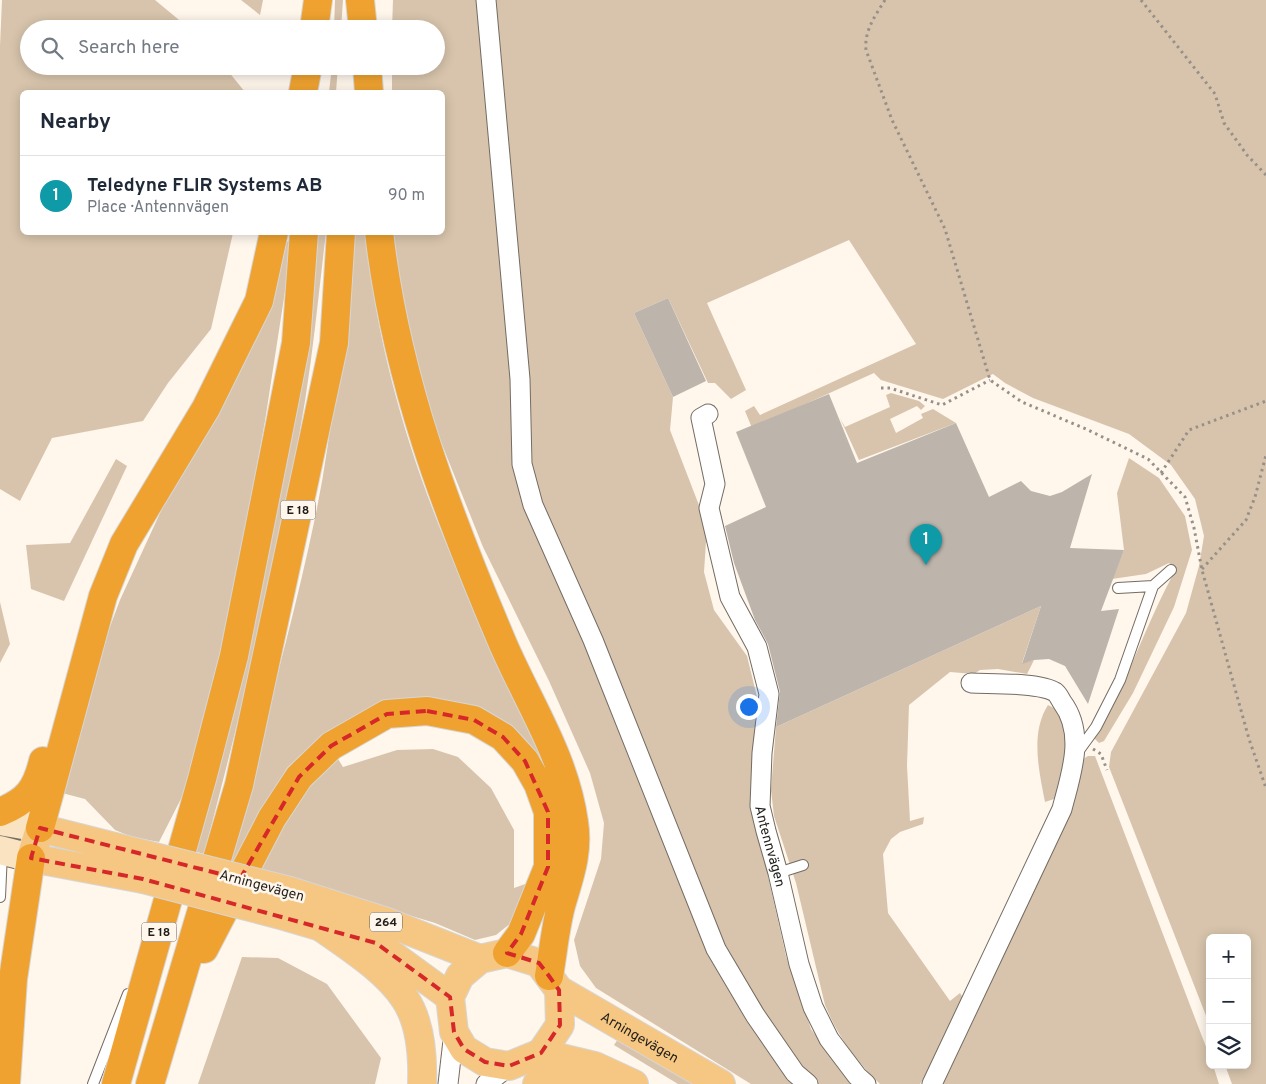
<!DOCTYPE html>
<html lang="en">
<head>
<meta charset="utf-8">
<style>
	body { margin:0; font-family:Overpass,sans-serif; background:#f6f6f7; color:#1f2937 }
	.controls { position:absolute; right:15px; bottom:15px; display:grid; overflow:hidden; border-radius:8px; box-shadow:0 2px 12px #0003 }
	.controls button { width:45px; height:45px; display:grid; place-items:center; padding:0; border:0; border-bottom:1px solid #e0e1e3; background:#fff; color:#1f2937; font:25px sans-serif }
	.you { position:absolute; left:748px; top:706px; width:18px; height:18px; margin:-12px; border:4px solid #fff; border-radius:50%; background:#1a73e8; box-shadow:0 0 0 8px #1a73e833 }
	.badge { display:grid; place-items:center; width:32px; height:32px; border-radius:50%; background:#645dd6; color:#fff; font-size:16px; font-weight:700 }
	.pin { position:absolute; translate:-50% -41px; filter:drop-shadow(0 1px 2px #0008) }
	.pin::after { content:''; position:absolute; top:26px; width:18px; height:15px; background:inherit; clip-path:polygon(0 0,100% 0,50% 100%) }
	.list { margin:0; padding:0; list-style:none }
	h2 { display:flex; justify-content:space-between; align-items:center; height:65px; margin:0; padding:0 20px; font-size:21px }
	h2 small { font-size:16px; font-weight:400; color:#747a83 }
	.list li { display:grid; grid-template-columns:32px 1fr auto; gap:15px; align-items:center; box-sizing:border-box; height:80px; padding:0 20px; border-top:1px solid #e0e1e3 }
	.list b { display:block; font-size:19px; white-space:nowrap }
	.list p { margin:0; font-size:16px; white-space:nowrap; color:#747a83 }
	.list em { font-size:16px; font-style:normal; color:#747a83 }
	.icon { flex:none; width:28px; height:28px; fill:none; stroke:currentColor; stroke-width:2; stroke-linecap:round; stroke-linejoin:round }
	.map { position:relative; flex:none; width:1266px; height:1084px; overflow:hidden }
	.search { position:absolute; background:#fff; box-shadow:0 2px 12px #0003; left:20px; top:20px; width:425px; height:55px; display:flex; align-items:center; gap:12px; box-sizing:border-box; padding:0 18px; border-radius:28px; color:#747a83; font-size:19px }
	.panel { position:absolute; background:#fff; box-shadow:0 2px 12px #0003; left:20px; top:90px; width:425px; height:145px; border-radius:8px }
	.map>svg:first-child { display:block }
	.green { fill:#d8c4ac }
	.building { fill:#bdb5ac }
	.lines { fill:none; stroke-linecap:round; stroke-linejoin:round }
	.service-casing { stroke:#736c63; stroke-width:12 }
	.minor-casing { stroke:#736c63; stroke-width:21 }
	.secondary-casing { stroke:#736c63; stroke-width:30 }
	.primary-casing { stroke:#d7d6d6; stroke-width:30 }
	.motorway-casing { stroke:#d7d6d6; stroke-width:30 }
	.path { stroke:#979089; stroke-width:3; stroke-dasharray:2.5 4; stroke-linecap:butt }
	.service { stroke:#fff; stroke-width:10 }
	.minor { stroke:#fff; stroke-width:19 }
	.secondary { stroke:#fae3c1; stroke-width:28 }
	.primary { stroke:#f5c783; stroke-width:28 }
	.motorway { stroke:#efa230; stroke-width:28 }
	.primary-bridge-casing { stroke:#d7d6d6; stroke-width:30; stroke-linecap:butt }
	.primary-bridge { stroke:#f5c783; stroke-width:28 }
	.marked { fill:none; stroke:#d62828; stroke-width:4; stroke-dasharray:10 6; stroke-linejoin:round }
	.labels { text-anchor:middle; stroke-width:5; stroke-linejoin:round; paint-order:stroke }
	.shield { fill:#fff6ec; stroke:#645f59; stroke-width:1 }
	.shield-label { font-size:12px; font-weight:bold; fill:#211e1a }
	.street-label { font-size:14px; fill:#211e1a; stroke:#fff6ec }
</style>
</head>
<body>
<div class="map">
<svg width="1266" height="1084" viewBox="0 0 1266 1084">
	<rect width="100%" height="100%" fill="#fff6ec"/>
	<path class="green" d="M 2,0 L 155,0 L 190,29 L 29,29 L 29,66 L 224,66 L 245,92 L 22,92 L 22,232 L 233,233 L 211,329 L 168,383 L 143,421 L 52,438 L 20,501 L 0,489 L 0,46 Z
		M 241,0 L 263,0 L 260,15 Z
		M 335,0 L 343,0 L 341,29 L 334,29 Z
		M 393,0 L 1266,0 L 1266,1084 L 1232,1084 L 1225,1065 L 1247,1065 L 1247,938 L 1210,938 L 1210,1026 L 1109,767 L 1111,752 L 1186,613 L 1199,566 L 1204,536 L 1195,499 L 1171,465 L 1129,434 L 1033,398 L 1005,383 L 993,374 L 943,399 L 881,380 L 874,373 L 752,428 L 745,411 L 754,406 L 760,415 L 916,344 L 849,240 L 707,303 L 746,390 L 731,399 L 715,383 L 708,383 L 668,298 L 634,313 L 673,397 L 670,430 L 707,526 L 704,572 L 714,610 L 747,656 L 757,697 L 750,796 L 786,956 L 811,1029 L 851,1084 L 751,1084 L 596,988 L 580,966 L 574,940 L 601,859 L 604,823 L 590,773 L 549,681 L 483,547 L 433,422 L 400,309 L 392,233 L 442,232 L 442,92 L 392,92 L 392,66 L 436,66 L 436,29 L 392,29 Z
		M 332,66 L 338,66 L 336,92 L 329,92 Z
		M 316,233 L 326,233 C 319,289 314,345 305,401 C 280,554 243,705 204,854 L 194,851 Z
		M 352,233 L 367,233 C 374,343 413,469 458,571 C 479,619 509,663 530,712 C 543,740 549,780 558,810 L 542,761 L 514,731 L 374,709 L 337,726 L 307,749 L 287,768 L 235,862 L 228,859 C 258,745 291,632 315,518 C 335,424 340,327 352,233 Z
		M 290,240 L 292,246 L 265,421 L 233,599 L 187,787 L 159,842 L 132,837 L 115,830 L 85,799 L 62,793 L 102,648 L 120,600 L 284,244 Z
		M 891,393 L 919,401 L 925,406 L 921,410 L 917,406 L 890,419 L 896,433 L 923,418 L 921,414 L 933,409 L 956,423 L 859,460 L 840,418 L 845,427 L 890,407 L 886,395 Z
		M 1129,458 L 1159,478 L 1185,516 L 1192,550 L 1174,607 L 1133,693 L 1104,741 L 1099,743 L 1094,738 C 1127,685 1145,625 1175,571 L 1169,563 L 1146,574 L 1112,579 L 1124,550 L 1117,493 Z
		M 116,459 L 127,466 L 64,601 L 31,589 L 26,545 L 70,543 Z
		M 0,602 L 10,644 L 0,663 Z
		M 1041,606 L 1022,663 L 1034,660 L 1027,674 L 998,669 L 980,670 L 974,674 L 950,672 L 909,705 L 907,766 L 910,821 L 924,817 L 923,824 L 900,832 L 891,839 L 883,854 L 888,913 L 950,1001 L 960,993 L 965,1001 L 964,1009 L 920,1084 L 880,1084 C 856,1061 838,1037 825,1005 L 796,883 L 774,816 L 771,790 L 776,727 Z
		M 1048,705 L 1060,711 L 1070,740 L 1060,797 L 1045,802 C 1039,771 1030,733 1048,705 Z
		M 433,749 L 458,757 L 491,788 L 514,830 L 514,888 L 528,883 L 511,923 L 496,935 L 475,940 L 435,923 L 259,870 L 279,832 L 308,787 L 338,759 L 343,767 L 397,750 Z
		M 1088,756 L 1095,756 L 1198,1026 L 1210,1057 L 1210,1065 L 1213,1065 L 1219,1084 L 943,1084 L 1068,814 L 1080,761 Z
		M 242,957 L 278,958 L 327,984 L 381,1058 L 375,1084 L 198,1084 Z
		M 620,1036 L 698,1084 L 678,1084 L 614,1045 Z"/>
	<path class="building" d="M 668,298 L 706,381 L 673,397 L 634,313 Z
		M 829,394 L 857,463 L 956,423 L 989,497 L 1021,481 L 1031,491 L 1050,496 L 1062,492 L 1092,474 L 1070,548 L 1124,550 L 1101,611 L 1119,609 L 1088,704 L 1065,666 L 1049,659 L 1034,660 L 1022,664 L 1041,606 L 776,727 L 780,692 L 768,644 L 755,620 L 734,563 L 725,526 L 766,507 L 736,432 Z"/>
	<g class="lines">
		<g class="service-casing">
			<path id="service" d="M 1118,588 L 1153,586
				M 1077,753 L 1096,727 L 1120,680 L 1153,586 L 1171,570
				M 778,873 L 803,865
				M 0,897 L 2,853
				M 93,1084 L 128,994"/>
		</g>
		<g class="minor-casing">
			<g id="minor">
				<path d="M 486,0 L 520,379 L 522,464 L 533,505 L 593,640 L 716,949 L 755,1015 L 795,1073 L 808,1084"/>
				<path id="s1" d="M 708,414 L 701,418 L 715,484 L 709,508 L 730,597 L 757,647 L 769,694 L 762,753 L 760,806 L 766,831 L 778,873 L 799,964 L 813,1007 L 829,1039 L 857,1076 L 866,1084"/>
				<path d="M 448,1084 L 454,1032"/>
				<path d="M 486,1084 L 509,1066"/>
				<path d="M 932,1084 L 1062,809 C 1071,774 1086,734 1062,702 C 1060,699 1058,694 1055,692 C 1039,682 991,684 971,683"/>
			</g>
		</g>
		<g class="secondary-casing">
			<path id="secondary" d="M 0,821 L 40,828
				M 0,850 L 31,858"/>
		</g>
		<g class="primary-casing">
			<g id="primary">
				<path d="M 143,879 L 31,858 L 40,828 L 147,855"/>
				<path d="M 290,891 L 384,921 L 480,959"/>
				<path d="M 288,917 L 376,943 L 450,997"/>
				<path d="M 321,927 C 349,947 386,970 405,999 C 421,1023 423,1056 422,1084"/>
				<path d="M 541,1053 L 560,1025 L 559,990"/>
				<path d="M 537,1084 L 541,1082 L 594,1084"/>
				<path id="s2" d="M 634,1084 L 595,1066 L 541,1053 L 509,1066 L 485,1062 L 464,1049 L 454,1032 L 450,997 L 460,976 L 480,959 L 507,953 L 539,963 L 559,990 L 721,1084"/>
			</g>
		</g>
		<g class="motorway-casing">
			<path id="motorway" d="M 360,0 L 363,29
				M 314,29 L 318,0
				M 367,66 L 369,92
				M 303,92 L 308,66
				M 379,232 C 396,379 446,510 503,644 C 529,704 565,757 574,822 C 579,853 569,878 561,906 C 555,929 553,953 549,976
				M 0,812 C 27,801 36,790 43,761
				M 40,828 L 103,596 L 124,544 L 206,408 L 259,301 L 274,232
				M 204,949 L 272,818 L 299,777 L 331,746 L 387,714 L 427,711 L 474,720 L 503,737 L 525,761 L 538,784 L 548,812 L 548,867 L 521,934 L 507,953
				M 6,1084 L 13,979 L 31,858
				M 116,1084 L 202,779 L 234,656 L 296,343 L 304,232
				M 150,1084 L 239,785 L 334,343 L 341,232"/>
		</g>
		<path class="path" d="M 885,0 C 875,16 864,31 866,50 L 892,120 L 945,229 L 990,380 L 1022,402 L 1086,429 L 1148,459 L 1185,497 L 1194,528 L 1202,570 L 1249,739 L 1266,788
			M 1141,0 L 1215,94 L 1224,123 L 1247,155 L 1266,175
			M 881,388 L 890,388 L 942,405 L 990,380
			M 1161,473 L 1189,430 L 1266,401
			M 1202,569 L 1246,520 L 1255,497 L 1266,455
			M 1093,749 L 1101,754 L 1107,770"/>
		<use href="#service" class="service"/>
		<use href="#minor" class="minor"/>
		<use href="#secondary" class="secondary"/>
		<use href="#primary" class="primary"/>
		<use href="#motorway" class="motorway"/>
		<g class="primary-bridge-casing">
			<path id="primary-bridge" d="M 147,855 L 290,891
				M 143,879 L 288,917"/>
		</g>
		<use href="#primary-bridge" class="primary-bridge"/>
	</g>
	<path class="marked" d="M 427,711 L 474,720 L 503,737 L 525,761 L 548,812 L 548,867 L 521,934 L 507,953 L 539,963 L 549,976 L 559,990 L 560,1025 L 541,1053 L 509,1066 L 485,1062 L 464,1049 L 454,1032 L 450,997 L 376,943 L 143,879 L 31,858 L 40,828 L 240,879 L 299,777 L 331,746 L 387,714 Z"/>
	<g class="labels">
		<g class="shield">
			<rect x="280.5" y="500.5" width="35" height="19" rx="4"/>
			<rect x="370" y="912.5" width="32" height="19" rx="4"/>
			<rect x="141.5" y="922.5" width="35" height="19" rx="4"/>
		</g>
		<g class="shield-label">
			<text x="298" y="514">E 18</text>
			<text x="386" y="926">264</text>
			<text x="159" y="936">E 18</text>
		</g>
		<g class="street-label">
			<text dy="5" stroke="none"><textPath href="#s1" startOffset="451">Antennvägen</textPath></text>
			<text transform="translate(262 885) rotate(15)" y="5">Arningevägen</text>
			<text dy="5" stroke="none"><textPath href="#s2" startOffset="475">Arningevägen</textPath></text>
		</g>
	</g>
</svg>
<div class="controls">
<button>+</button>
<button>−</button>
<button><svg class="icon" aria-label="layers" viewBox="0 0 24 24"><path d="M12 4l9 5-9 5-9-5zM3 14l9 5 9-5"/></svg></button>
</div>
<div class="you"></div>
<div class="pin badge" style="left:926px;top:565px;background:#0f9aa8">1</div>
<div class="search"><svg class="icon" aria-label="search" viewBox="0 0 24 24"><circle cx="10" cy="10" r="6"/><path d="M15 15l6 6"/></svg>Search here</div>
<section class="panel">
<h2>Nearby<small></small></h2>
<ul class="list">
<li><span class="badge" style="background:#0f9aa8">1</span><div><b>Teledyne FLIR Systems AB</b><p>Place · Antennvägen</p></div><em>90 m</em></li>
</ul>
</section>
</div>
</body>
</html>
